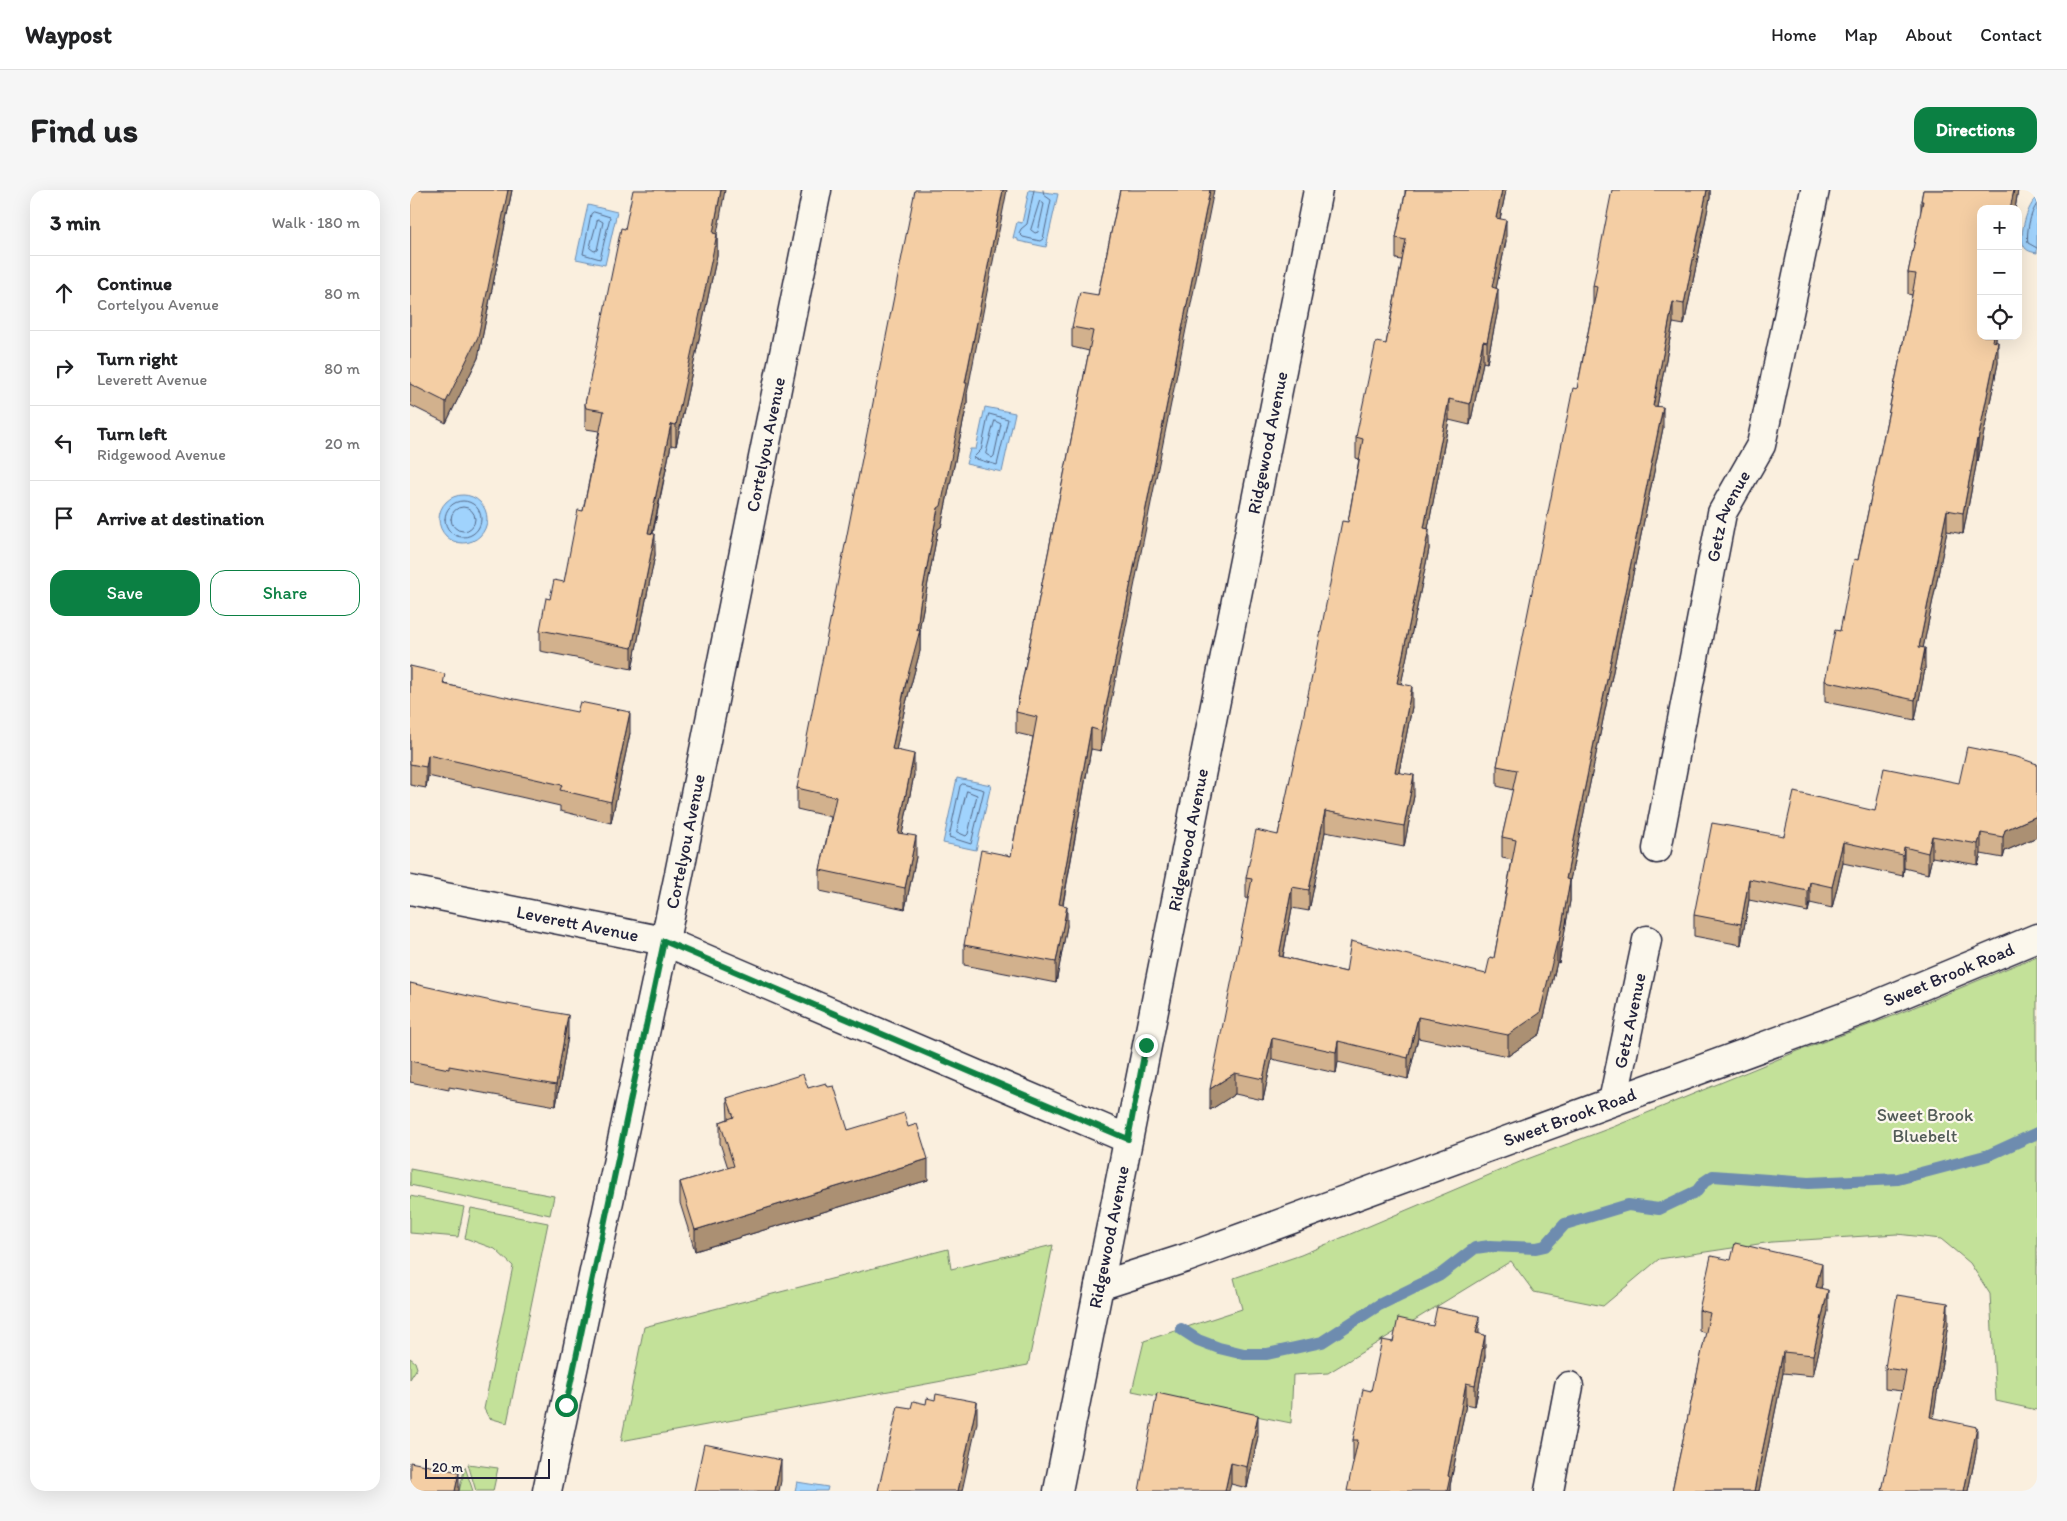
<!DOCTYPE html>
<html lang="en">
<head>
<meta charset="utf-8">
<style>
	body { margin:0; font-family:Itim,sans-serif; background:#f6f6f6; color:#202124 }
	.controls { position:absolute; right:15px; top:15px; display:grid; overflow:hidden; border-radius:10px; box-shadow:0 5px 20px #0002 }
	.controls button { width:45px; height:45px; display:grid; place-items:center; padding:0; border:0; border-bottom:1px solid #e0e0e0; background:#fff; color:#202124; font:25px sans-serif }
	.scale { position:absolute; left:15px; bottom:12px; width:125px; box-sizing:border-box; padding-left:5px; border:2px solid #22223b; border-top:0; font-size:14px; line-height:18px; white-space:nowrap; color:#22223b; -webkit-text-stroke:4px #fbf7ec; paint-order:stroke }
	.stop { position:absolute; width:15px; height:15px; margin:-11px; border:4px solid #0b8043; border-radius:50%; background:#fff }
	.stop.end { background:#0b8043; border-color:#fff; box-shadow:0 1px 5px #0008 }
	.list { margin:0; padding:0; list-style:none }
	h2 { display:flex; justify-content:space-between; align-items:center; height:65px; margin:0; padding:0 20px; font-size:21px }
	h2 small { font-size:16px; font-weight:400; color:#757577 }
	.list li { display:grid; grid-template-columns:32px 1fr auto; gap:15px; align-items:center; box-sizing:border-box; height:75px; padding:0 20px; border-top:1px solid #e0e0e0 }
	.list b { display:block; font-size:19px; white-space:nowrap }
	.list p { margin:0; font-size:16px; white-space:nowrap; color:#757577 }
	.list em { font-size:16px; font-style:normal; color:#757577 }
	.actions { display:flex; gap:10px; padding:15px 20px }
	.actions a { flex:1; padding:11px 0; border:1px solid #0b8043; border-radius:15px; text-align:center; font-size:18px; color:#0b8043 }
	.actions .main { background:#0b8043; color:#fff }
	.icon { flex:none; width:28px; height:28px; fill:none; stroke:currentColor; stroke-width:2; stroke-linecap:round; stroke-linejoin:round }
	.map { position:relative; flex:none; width:1627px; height:1301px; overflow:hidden; border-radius:15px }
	header { display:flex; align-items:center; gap:30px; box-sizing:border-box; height:70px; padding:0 25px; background:#fff; border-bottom:1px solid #e0e0e0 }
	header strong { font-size:24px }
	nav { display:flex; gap:28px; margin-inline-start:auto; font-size:18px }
	.intro { display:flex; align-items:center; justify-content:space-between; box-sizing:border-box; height:120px; padding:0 30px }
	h1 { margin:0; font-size:35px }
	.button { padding:12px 22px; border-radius:15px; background:#0b8043; color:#fff; font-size:18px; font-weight:700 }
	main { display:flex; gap:30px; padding:0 30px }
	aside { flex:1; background:#fff; border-radius:15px; box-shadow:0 5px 20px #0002 }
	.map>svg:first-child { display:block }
	.green { fill:#c3e199; stroke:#72826a }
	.water { fill:#a0d3fd; stroke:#6e8caf }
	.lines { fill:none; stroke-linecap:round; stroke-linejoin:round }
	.shore { stroke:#546989; stroke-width:1 }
	.stream { stroke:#6e8caf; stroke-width:12 }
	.minor-casing { stroke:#22223b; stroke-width:31 }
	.minor { stroke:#fbf7ec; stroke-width:28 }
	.wall { fill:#d2b18d; stroke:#22223b }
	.shaded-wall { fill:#ab9073; stroke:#22223b }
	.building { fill:#f4cea4; stroke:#22223b }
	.route { stroke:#0b8043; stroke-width:6 }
	.labels { text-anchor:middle; stroke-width:4.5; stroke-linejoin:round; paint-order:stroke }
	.street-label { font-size:18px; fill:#22223b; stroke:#fbf7ec }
	.park-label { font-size:18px; fill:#525b57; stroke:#fbf7ec }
</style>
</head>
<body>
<header>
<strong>Waypost</strong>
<nav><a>Home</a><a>Map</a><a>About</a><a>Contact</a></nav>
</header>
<div class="intro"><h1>Find us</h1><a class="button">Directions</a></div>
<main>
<aside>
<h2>3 min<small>Walk · 180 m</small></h2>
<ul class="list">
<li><svg class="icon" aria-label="ahead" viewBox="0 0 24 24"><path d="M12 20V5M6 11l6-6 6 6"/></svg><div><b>Continue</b><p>Cortelyou Avenue</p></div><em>80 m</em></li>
<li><svg class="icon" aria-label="right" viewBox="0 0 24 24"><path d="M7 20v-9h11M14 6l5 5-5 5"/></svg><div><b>Turn right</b><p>Leverett Avenue</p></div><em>80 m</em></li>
<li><svg class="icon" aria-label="left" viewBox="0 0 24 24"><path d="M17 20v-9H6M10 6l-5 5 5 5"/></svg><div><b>Turn left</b><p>Ridgewood Avenue</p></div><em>20 m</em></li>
<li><svg class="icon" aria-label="arrive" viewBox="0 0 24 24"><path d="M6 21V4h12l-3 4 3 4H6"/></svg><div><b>Arrive at destination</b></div></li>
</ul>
<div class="actions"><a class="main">Save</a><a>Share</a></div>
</aside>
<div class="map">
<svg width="1627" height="1301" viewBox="0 0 1627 1301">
	<rect width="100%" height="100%" fill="#faefde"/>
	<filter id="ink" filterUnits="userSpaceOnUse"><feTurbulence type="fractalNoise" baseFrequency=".02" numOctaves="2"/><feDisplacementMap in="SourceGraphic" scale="10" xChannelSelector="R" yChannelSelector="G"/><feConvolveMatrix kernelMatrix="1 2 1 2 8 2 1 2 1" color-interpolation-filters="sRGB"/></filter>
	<g filter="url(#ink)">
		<path class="green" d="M 1627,766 L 1627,1220 L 1586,1211 L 1580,1104 L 1560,1073 L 1531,1049 L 1487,1044 L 1362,1052 L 1249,1069 L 1193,1116 L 1124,1102 L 1101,1071 L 918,1183 L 883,1185 L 881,1233 L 722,1201 L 734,1151 L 832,1119 L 824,1088 L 891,1065 L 1112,971 L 1203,937 L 1388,861 L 1478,828 Z
			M 0,979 L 144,1006 L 140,1025 L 0,995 Z
			M 0,1006 L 54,1017 L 48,1047 L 0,1043 Z
			M 61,1018 L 138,1033 L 97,1233 L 79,1228 L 74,1219 L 103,1076 L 85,1059 L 55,1048 Z
			M 643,1055 L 618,1175 L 211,1251 L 234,1137 L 538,1059 L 541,1079 Z
			M 0,1168 L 5,1172 L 7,1178 L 0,1189 Z
			M 58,1274 L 88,1278 L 83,1301 L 66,1301 Z
			M 55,1277 L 63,1301 L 49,1301 Z"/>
		<path class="water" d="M 619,0 L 648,4 L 636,57 L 608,51 L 608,49 L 603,48 L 607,32 L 612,33 Z
			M 1627,8 L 1627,63 C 1622,62 1616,61 1614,56 C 1608,45 1618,14 1627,8 Z
			M 178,15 L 207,22 L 195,75 L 166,69 Z
			M 575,217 L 605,223 L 592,282 L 556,274 L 560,259 L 566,259 Z
			M29 329a24 24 0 1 1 48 0a24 24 0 1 1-48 0Z
			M 547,588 L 581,595 L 566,660 L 533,653 Z
			M 387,1292 L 418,1297 L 417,1301 L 385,1301 Z"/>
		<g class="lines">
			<path class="shore" d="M 624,0 L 617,34 L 611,39 L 609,43 L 613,47 L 630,51 L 633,49 L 641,10 L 634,5 L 633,0
				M 630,11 L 634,14 L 628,42 L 625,43 L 621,40 Z
				M 1627,14 C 1620,23 1616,43 1618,53 L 1627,58
				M 184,22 L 200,27 L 190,69 L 173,64 L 181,24 Z
				M 188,29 L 193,32 L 187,60 L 184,61 L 180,58 Z
				M 579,224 L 598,229 L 587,275 L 563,268 L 571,260 Z
				M 585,231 L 591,234 L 584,266 L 582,268 L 576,264 Z
				M35 329a18 18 0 1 1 36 0a18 18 0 1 1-36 0Z
				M41 329a12 12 0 1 1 24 0a12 12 0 1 1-24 0Z
				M 553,594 L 574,600 L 561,654 L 539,647 L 550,596 Z
				M 557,601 L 567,605 L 558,644 L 556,646 L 547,642 Z"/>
			<path class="stream" d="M 771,1139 L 788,1150 L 809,1158 L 834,1164 L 857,1164 L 912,1152 L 969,1115 L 1030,1085 L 1065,1058 L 1080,1056 L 1126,1058 L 1135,1056 L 1155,1034 L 1218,1015 L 1249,1019 L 1287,1001 L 1294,992 L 1303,986 L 1398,993 L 1488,989 L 1579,965 L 1627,943"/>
			<g class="minor-casing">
				<g id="minor">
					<path id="s1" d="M 1247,659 L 1312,323 L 1351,255 L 1405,0"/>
					<path id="s2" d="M 0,700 L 254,751 L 718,949"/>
					<path id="s3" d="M 1203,911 L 1237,750"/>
					<path id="s4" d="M 689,1096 L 776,1068 L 1461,817 L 1627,748"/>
					<path id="s5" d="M 137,1301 L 268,689 L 407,0"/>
					<path id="s6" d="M 648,1301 L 908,0"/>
					<path d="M 1139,1301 L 1159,1196"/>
				</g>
			</g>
			<use href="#minor" class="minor"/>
		</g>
		<path class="wall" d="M 0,0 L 102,0 L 68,168 L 36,233 L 0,215 Z
			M 710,0 L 691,561 L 681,559 L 653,715 L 657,736 L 646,793 L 554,775 L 554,755 L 601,666 L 623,547 L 606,543 L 606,522 L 679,161 L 662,157 L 662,137 L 688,105 Z
			M 995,0 L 1096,0 L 1090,29 L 1096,51 L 1086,98 L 1088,119 L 1077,173 L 1073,172 L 1060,235 L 1039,230 L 1018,338 L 1019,359 L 991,494 L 1002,517 L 989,582 L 1004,606 L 994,657 L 915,642 L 899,721 L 882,718 L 873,767 L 936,782 L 1076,784 L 1084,768 L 1102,670 L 1092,668 L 1092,647 L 1103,600 L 1087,596 L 1087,576 L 1167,199 L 1183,117 L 1183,96 L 1300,0 L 1300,8 L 1274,135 L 1263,133 L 1247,216 L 1253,238 L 1160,690 L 1160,711 L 1149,773 L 1147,772 L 1130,844 L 1098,866 L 1008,848 L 998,889 L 928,872 L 926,883 L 862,869 L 853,910 L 825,904 L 800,920 L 838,709 L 836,708 L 836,688 L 868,645 L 938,332 L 949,269 L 946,268 L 946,247 L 976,154 L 992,70 L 986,69 L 986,48 L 995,4 Z
			M 1513,0 L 1608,0 L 1605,19 L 1571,19 L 1571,146 L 1586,146 L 1586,152 L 1588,173 L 1568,271 L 1567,270 L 1553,344 L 1537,341 L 1513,458 L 1515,479 L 1505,530 L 1415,512 L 1415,491 L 1430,441 L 1448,370 L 1493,153 L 1502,105 L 1498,104 L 1498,83 L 1511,22 L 1511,11 Z
			M 215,39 L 307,44 L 307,65 L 266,256 L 261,255 L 243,344 L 245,365 L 222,479 L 130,461 L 130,440 L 140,409 L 154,392 L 173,321 L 189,241 L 176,239 L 175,235 L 175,214 Z
			M 557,204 L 557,214 L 531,337 L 528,339 L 510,435 L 510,461 L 495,517 L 486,560 L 504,585 L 492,644 L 506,667 L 495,719 L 410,701 L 410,680 L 421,627 L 387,619 L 387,598 Z
			M 0,476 L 35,494 L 220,543 L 201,633 L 150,621 L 150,616 L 18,586 L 16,598 L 0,595 Z
			M 1627,574 L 1627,647 L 1595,661 L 1593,668 L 1571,664 L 1568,675 L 1522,667 L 1518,684 L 1494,678 L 1493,686 L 1433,673 L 1422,718 L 1400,713 L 1398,722 L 1339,710 L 1331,755 L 1284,746 L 1284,725 L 1374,646 L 1465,621 Z
			M 0,793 L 158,846 L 146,916 L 39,897 L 39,900 L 0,892 Z
			M 398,898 L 438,940 L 498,937 L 518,990 L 285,1061 L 270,1013 L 270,992 L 318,978 L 310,953 L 310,932 L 318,929 L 317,908 Z
			M 1412,1094 L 1411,1098 L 1418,1121 L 1403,1186 L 1373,1183 L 1349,1301 L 1262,1301 L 1296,1143 L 1289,1141 L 1289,1120 Z
			M 1538,1134 L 1523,1228 L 1567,1258 L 1558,1301 L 1492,1201 L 1475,1199 L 1475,1178 Z
			M 1023,1136 L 1069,1144 L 1075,1166 L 1065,1216 L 1056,1214 L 1040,1296 L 1040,1301 L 943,1271 L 943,1250 L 961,1201 L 983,1152 Z
			M 848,1246 L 837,1298 L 821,1294 L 729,1301 Z"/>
		<path class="shaded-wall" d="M 98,0 L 102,0 L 68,168 L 36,233 L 36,212 Z
			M 311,0 L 315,0 L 307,44 L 307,65 L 266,256 L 266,235 Z
			M 593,0 L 597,0 L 557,204 L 557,214 L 531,337 L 528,339 L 510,435 L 509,445 L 510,440 L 510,461 L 495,517 L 482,580 L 482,559 L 507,440 L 510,414 L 528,318 L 555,193 Z
			M 800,0 L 804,0 L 691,561 L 691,541 Z
			M 1092,0 L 1096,0 L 1086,48 L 1086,28 Z
			M 1297,0 L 1300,0 L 1300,8 L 1274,135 L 1274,114 Z
			M 1604,0 L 1608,0 L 1605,19 L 1600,19 Z
			M 1096,30 L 1096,51 L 1082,118 L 1082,97 Z
			M 1088,99 L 1088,119 L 1077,173 L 1077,152 Z
			M 1263,112 L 1263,133 L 1243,237 L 1243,216 Z
			M 1583,146 L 1586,146 L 1586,149 L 1582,172 L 1582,151 Z
			M 1073,151 L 1073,172 L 1060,235 L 1060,214 Z
			M 1588,152 L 1588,173 L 1568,271 L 1568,250 Z
			M 1039,209 L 1039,230 L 1014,359 L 1014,338 Z
			M 1253,217 L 1253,238 L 1156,710 L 1156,689 Z
			M 261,234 L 261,255 L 238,364 L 238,343 Z
			M 1567,249 L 1567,270 L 1553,344 L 1553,323 Z
			M 1537,320 L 1537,341 L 1509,478 L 1509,457 Z
			M 1019,339 L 1019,359 L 987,514 L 987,493 Z
			M 245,344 L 245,365 L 222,479 L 222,458 Z
			M 1515,458 L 1515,479 L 1505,530 L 1505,510 Z
			M 1002,496 L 1002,517 L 985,602 L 985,582 Z
			M 220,522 L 220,543 L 201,633 L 201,612 Z
			M 681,538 L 681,559 L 649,735 L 649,714 Z
			M 504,564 L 504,585 L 488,664 L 488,643 Z
			M 18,565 L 18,586 L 16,598 L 16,577 Z
			M 1004,585 L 1004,606 L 994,657 L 994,636 Z
			M 915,621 L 915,642 L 899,721 L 899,700 Z
			M 1627,626 L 1627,647 L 1595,661 L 1593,668 L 1593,647 L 1595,640 Z
			M 1571,643 L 1571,664 L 1568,675 L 1568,654 Z
			M 506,646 L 506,667 L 495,719 L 495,698 Z
			M 1522,646 L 1522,667 L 1518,684 L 1518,663 Z
			M 1433,652 L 1433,673 L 1422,718 L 1422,697 Z
			M 1494,657 L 1494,678 L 1493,686 L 1493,665 Z
			M 1339,689 L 1339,710 L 1331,755 L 1331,734 Z
			M 1160,690 L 1160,711 L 1149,773 L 1149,752 Z
			M 1400,692 L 1400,713 L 1398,722 L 1398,701 Z
			M 882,697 L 882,718 L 869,787 L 869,766 Z
			M 657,716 L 657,736 L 646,793 L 646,772 Z
			M 1147,752 L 1147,772 L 1130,844 L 1098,866 L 1098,845 Z
			M 158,825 L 158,846 L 146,916 L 146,895 Z
			M 1008,827 L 1008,848 L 998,889 L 998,868 Z
			M 862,848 L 862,869 L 853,910 L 853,889 Z
			M 928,851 L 928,872 L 926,883 L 926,862 Z
			M 825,883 L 825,904 L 800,920 L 800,899 Z
			M 518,969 L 518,990 L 285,1061 L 285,1040 Z
			M 1412,1073 L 1412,1094 L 1406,1118 L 1406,1097 Z
			M 1418,1100 L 1418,1121 L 1403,1186 L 1403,1165 Z
			M 1538,1113 L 1538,1134 L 1520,1248 L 1520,1227 Z
			M 1069,1126 L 1069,1147 L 1066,1143 Z
			M 1075,1145 L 1075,1166 L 1065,1216 L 1065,1195 Z
			M 1373,1162 L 1373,1183 L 1349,1301 L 1344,1301 Z
			M 1056,1193 L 1056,1214 L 1040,1296 L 1040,1301 L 1037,1301 L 1038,1286 Z
			M 567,1212 L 567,1233 L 552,1301 L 548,1301 Z
			M 848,1225 L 848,1246 L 837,1298 L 837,1277 Z
			M 1567,1237 L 1567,1258 L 1558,1301 L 1554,1301 Z
			M 371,1270 L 371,1291 L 369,1301 L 365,1301 Z
			M 821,1273 L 821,1294 L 819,1301 L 815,1301 Z
			M 49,1282 L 49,1301 L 45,1301 Z"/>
		<path class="building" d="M 0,0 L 98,0 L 68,147 L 36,212 L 0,194 Z
			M 223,0 L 311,0 L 303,43 L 307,44 L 266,235 L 261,234 L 238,343 L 245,344 L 222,458 L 130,440 L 136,408 L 140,409 L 144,390 L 154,392 L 168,320 L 173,321 L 194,221 L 176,218 L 175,214 L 211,38 L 215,39 Z
			M 505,0 L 593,0 L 555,193 L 557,193 L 531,316 L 528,318 L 510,414 L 507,440 L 510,440 L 495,496 L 482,559 L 504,564 L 488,643 L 506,646 L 495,698 L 410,680 L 426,607 L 387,598 Z
			M 710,0 L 800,0 L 691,541 L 681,538 L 649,714 L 657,716 L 646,772 L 554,755 L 571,660 L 601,666 L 627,527 L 606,522 L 683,141 L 662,137 L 670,102 L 688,105 Z
			M 996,0 L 1092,0 L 1086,28 L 1096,30 L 1082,97 L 1088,99 L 1077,152 L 1073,151 L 1060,214 L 1039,209 L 1014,338 L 1019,339 L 987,493 L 1002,496 L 985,582 L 1004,585 L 994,636 L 915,621 L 899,700 L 882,697 L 869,766 L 936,782 L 941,751 L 1076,784 L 1080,767 L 1084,768 L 1106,650 L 1092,647 L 1107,580 L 1087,576 L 1163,198 L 1167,199 L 1187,97 L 1183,96 L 1202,0 L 1297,0 L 1274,114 L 1263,112 L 1243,216 L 1253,217 L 1156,689 L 1160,690 L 1149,752 L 1147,752 L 1130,823 L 1098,845 L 1008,827 L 998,868 L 928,851 L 926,862 L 862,848 L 853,889 L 825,883 L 800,899 L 842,689 L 836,688 L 846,640 L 868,645 L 904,477 L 932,331 L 938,332 L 953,249 L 946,247 L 966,152 L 976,154 L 996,50 L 986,48 Z
			M 1513,0 L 1604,0 L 1600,19 L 1571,19 L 1571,146 L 1583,146 L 1582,151 L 1588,152 L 1568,250 L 1567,249 L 1553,323 L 1537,320 L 1509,457 L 1515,458 L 1505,510 L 1415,491 L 1425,440 L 1430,441 L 1444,369 L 1448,370 L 1493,153 L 1506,84 L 1498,83 L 1513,11 L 1511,11 Z
			M 0,476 L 35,484 L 33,494 L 167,522 L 170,512 L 220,522 L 201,612 L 150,600 L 152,595 L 18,565 L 16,577 L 0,574 Z
			M 1557,557 L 1607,567 L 1627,574 L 1627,626 L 1595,640 L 1593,647 L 1571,643 L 1568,654 L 1522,646 L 1518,663 L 1494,657 L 1493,665 L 1433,652 L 1422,697 L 1400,692 L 1398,701 L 1339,689 L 1331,734 L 1284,725 L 1302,633 L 1374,646 L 1384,602 L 1465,621 L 1474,578 L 1549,593 Z
			M 0,793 L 86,812 L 158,825 L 146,895 L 39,876 L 39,879 L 0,871 Z
			M 393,884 L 398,898 L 416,893 L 418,897 L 424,896 L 438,940 L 494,923 L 498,937 L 507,934 L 518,969 L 285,1040 L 270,992 L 324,976 L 310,932 L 324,927 L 317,908 Z
			M 1325,1053 L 1412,1073 L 1406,1097 L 1418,1100 L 1403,1165 L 1373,1162 L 1344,1301 L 1262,1301 L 1300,1123 L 1289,1120 L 1301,1066 L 1321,1070 Z
			M 1487,1105 L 1538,1113 L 1520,1227 L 1567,1237 L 1554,1301 L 1472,1301 L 1496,1181 L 1475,1178 Z
			M 1027,1117 L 1069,1126 L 1066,1143 L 1075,1145 L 1065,1195 L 1056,1193 L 1038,1286 L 1040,1287 L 1037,1301 L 937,1301 L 948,1250 L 943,1250 L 953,1199 L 961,1201 L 972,1150 L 983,1152 L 988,1128 L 1023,1136 Z
			M 747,1203 L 848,1225 L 837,1277 L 821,1273 L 815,1301 L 729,1301 Z
			M 526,1204 L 567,1212 L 548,1301 L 468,1301 L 488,1216 L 501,1218 L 503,1211 L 516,1214 L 517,1208 L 525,1210 Z
			M 294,1254 L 371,1270 L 365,1301 L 284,1301 Z
			M 0,1272 L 49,1282 L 45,1301 L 0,1301 Z"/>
	</g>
	<g class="lines" filter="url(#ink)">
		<path class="route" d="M 156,1215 L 254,751 L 718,949 L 736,855"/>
	</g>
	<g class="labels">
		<g class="street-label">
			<text dy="6" stroke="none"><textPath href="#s6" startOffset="1069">Ridgewood Avenue</textPath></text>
			<text dy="6" stroke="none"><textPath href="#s5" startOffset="1069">Cortelyou Avenue</textPath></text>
			<text dy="6" stroke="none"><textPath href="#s1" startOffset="341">Getz Avenue</textPath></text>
			<text dy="6" stroke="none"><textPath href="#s6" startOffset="664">Ridgewood Avenue</textPath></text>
			<text dy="6" stroke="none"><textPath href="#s5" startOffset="664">Cortelyou Avenue</textPath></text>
			<text dy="6" stroke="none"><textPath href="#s2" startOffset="171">Leverett Avenue</textPath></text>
			<text dy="6" stroke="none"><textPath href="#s4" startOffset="905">Sweet Brook Road</textPath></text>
			<text dy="6" stroke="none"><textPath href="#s3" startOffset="82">Getz Avenue</textPath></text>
			<text dy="6" stroke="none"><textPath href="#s4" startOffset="500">Sweet Brook Road</textPath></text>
			<text dy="6" stroke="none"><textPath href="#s6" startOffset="259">Ridgewood Avenue</textPath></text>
		</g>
		<g class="park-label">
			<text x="1515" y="931">Sweet Brook<tspan x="1515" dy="21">Bluebelt</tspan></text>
		</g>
	</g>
</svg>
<div class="controls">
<button>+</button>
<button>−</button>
<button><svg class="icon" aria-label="locate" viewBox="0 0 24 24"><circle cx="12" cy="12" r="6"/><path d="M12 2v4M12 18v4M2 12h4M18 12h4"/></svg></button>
</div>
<div class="scale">20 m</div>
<div class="stop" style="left:156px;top:1215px"></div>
<div class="stop end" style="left:736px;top:855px"></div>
</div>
</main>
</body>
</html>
